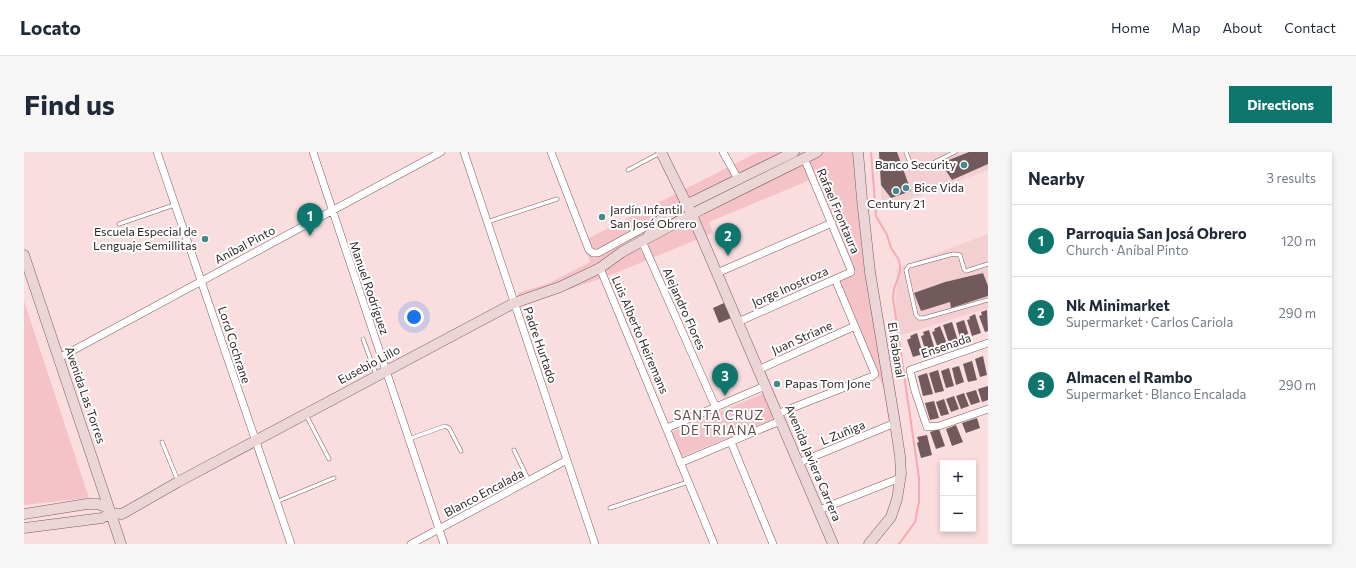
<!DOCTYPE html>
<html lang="en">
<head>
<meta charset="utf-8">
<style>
	body { margin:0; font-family:Commissioner,sans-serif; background:#f6f6f7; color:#1f2937 }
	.controls { position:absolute; right:12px; bottom:12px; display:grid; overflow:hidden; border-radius:0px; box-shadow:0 2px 6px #0003 }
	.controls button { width:36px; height:36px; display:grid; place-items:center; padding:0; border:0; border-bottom:1px solid #e0e1e3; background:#fff; color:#1f2937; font:20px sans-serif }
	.you { position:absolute; left:390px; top:165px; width:14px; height:14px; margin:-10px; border:3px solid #fff; border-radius:50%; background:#1a73e8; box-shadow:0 0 0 6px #1a73e833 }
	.badge { display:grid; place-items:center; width:26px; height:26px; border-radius:50%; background:#0f766e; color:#fff; font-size:13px; font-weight:700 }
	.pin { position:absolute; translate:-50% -33px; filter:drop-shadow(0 1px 2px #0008) }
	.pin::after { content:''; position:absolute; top:21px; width:14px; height:12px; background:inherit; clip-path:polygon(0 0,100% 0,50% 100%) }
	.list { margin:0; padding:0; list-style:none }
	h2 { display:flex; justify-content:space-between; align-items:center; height:52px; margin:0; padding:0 16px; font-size:17px }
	h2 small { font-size:13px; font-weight:400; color:#747a83 }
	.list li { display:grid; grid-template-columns:26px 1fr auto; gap:12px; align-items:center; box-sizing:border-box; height:72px; padding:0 16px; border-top:1px solid #e0e1e3 }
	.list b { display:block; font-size:15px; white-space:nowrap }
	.list p { margin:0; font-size:13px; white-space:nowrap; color:#747a83 }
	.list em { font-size:13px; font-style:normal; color:#747a83 }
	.map { position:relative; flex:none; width:964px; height:392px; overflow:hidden; border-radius:0px }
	header { display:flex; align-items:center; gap:24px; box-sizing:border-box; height:56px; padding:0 20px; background:#fff; border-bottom:1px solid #e0e1e3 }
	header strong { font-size:19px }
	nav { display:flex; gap:22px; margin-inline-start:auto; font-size:14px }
	.intro { display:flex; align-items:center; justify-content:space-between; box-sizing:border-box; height:96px; padding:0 24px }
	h1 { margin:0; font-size:28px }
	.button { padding:10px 18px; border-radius:0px; background:#0f766e; color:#fff; font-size:14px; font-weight:700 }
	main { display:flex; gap:24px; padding:0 24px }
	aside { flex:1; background:#fff; border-radius:0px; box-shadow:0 2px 6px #0003 }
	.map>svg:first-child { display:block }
	.built { fill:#f4cfd2 }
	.green { fill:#f5c3c7 }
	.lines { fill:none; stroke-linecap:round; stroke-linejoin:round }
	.stream { stroke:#f5abb1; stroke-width:2 }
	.building { fill:#725a5c }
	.lane-casing { stroke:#765e5f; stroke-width:4.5 }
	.street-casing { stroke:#765e5f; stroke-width:8 }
	.secondary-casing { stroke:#765e5f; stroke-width:11 }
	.lane { stroke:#fff; stroke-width:3.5 }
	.street { stroke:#fff; stroke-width:7 }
	.secondary { stroke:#ecd5d7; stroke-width:10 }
	.poi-dot { fill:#438a89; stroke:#fff; stroke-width:1.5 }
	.labels { text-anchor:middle; stroke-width:4; stroke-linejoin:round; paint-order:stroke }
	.poi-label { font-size:12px; fill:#312627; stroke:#fff; text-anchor:start }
	.street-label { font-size:12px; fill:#312627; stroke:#fff }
	.neighbourhood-label { font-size:13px; letter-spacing:1px; fill:#614a4b; stroke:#fff }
</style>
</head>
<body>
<header>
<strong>Locato</strong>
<nav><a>Home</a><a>Map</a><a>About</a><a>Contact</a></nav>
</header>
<div class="intro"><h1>Find us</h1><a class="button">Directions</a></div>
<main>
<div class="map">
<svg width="964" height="392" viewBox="0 0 964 392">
	<rect width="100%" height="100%" fill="#fadddf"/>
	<path class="built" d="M 855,0 L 964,0 L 964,18 L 858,58 Z
		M 964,82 L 964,156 L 871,185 L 873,116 Z"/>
	<path class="green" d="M 734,0 L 838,0 L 866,252 L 814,128 L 830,120 L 793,25 L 685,70 L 689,81 L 582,125 L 498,153 L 494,141 L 525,131 L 566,110 L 559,89 Z
		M 0,149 L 65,346 L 0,353 Z
		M 743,240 L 753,266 L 657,305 L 647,280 Z"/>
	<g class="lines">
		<path class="stream" d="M 847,0 L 852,64 L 863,83 L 867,96 L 875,108 L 876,114 L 876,120 L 870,137 L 869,146 L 895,326 L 895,350 L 891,370 L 875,392"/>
	</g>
	<path class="building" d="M 855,0 L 873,0 L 887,39 L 867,46 L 857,33 Z
		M 945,0 L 964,0 L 964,12 L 928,28 L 917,11 Z
		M 959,121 L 964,134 L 964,144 L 927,156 L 926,150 L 897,159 L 890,141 L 921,130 Z
		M 700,151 L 707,166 L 695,171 L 689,156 Z
		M 963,158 L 964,179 L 961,180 L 955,164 L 958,163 L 957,160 Z
		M 951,162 L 957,181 L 948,184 L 943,168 L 946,167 L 945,165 Z
		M 940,168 L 945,184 L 936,186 L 932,171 Z
		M 928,170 L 934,189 L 925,191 L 919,173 Z
		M 916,174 L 923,192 L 914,196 L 908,180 L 911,179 L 910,177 Z
		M 905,178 L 911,198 L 902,201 L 897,184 L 900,183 L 899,180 Z
		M 893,181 L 899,202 L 889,205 L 883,188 L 887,186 L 886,184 Z
		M 959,204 L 963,223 L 956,225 L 951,207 Z
		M 948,209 L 953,228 L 944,230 L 939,212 Z
		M 935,214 L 940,230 L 932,233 L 928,216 Z
		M 925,216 L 930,234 L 922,236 L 917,219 Z
		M 914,218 L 920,239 L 911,241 L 905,221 Z
		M 903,221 L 909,242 L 899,244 L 894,224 Z
		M 964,234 L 964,248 L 958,250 L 954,237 Z
		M 952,238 L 956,250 L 947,253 L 942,241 Z
		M 940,241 L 945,254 L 937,257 L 932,244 Z
		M 930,244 L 935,257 L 927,260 L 922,247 Z
		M 920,247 L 925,262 L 917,264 L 912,250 Z
		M 910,249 L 915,266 L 906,268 L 901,251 Z
		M 953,266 L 956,276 L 942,281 L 938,271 Z
		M 932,273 L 939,290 L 928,294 L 922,277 Z
		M 915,277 L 921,294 L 912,297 L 906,280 Z
		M 903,283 L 908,303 L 897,306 L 893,291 L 895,290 L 893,285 Z"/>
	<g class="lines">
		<g class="lane-casing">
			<path id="lane" d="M 882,0 L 887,13 L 892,16 L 905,13 L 931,0
				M 604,18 L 636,1
				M 463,70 L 533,47
				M 95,72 L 150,53
				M 964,112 L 942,119 L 940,117 L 936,103 L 929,102 L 885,114 L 882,118 L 892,163 L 895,166 L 900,166 L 964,148
				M 339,187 L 352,222
				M 282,263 L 305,307
				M 385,287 L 421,274 L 425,276 L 437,299
				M 138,290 L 154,329
				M 490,298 L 505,329
				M 252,350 L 310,326
				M 586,356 L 664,330"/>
		</g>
		<g class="street-casing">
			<path id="street" d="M 133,0 L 267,392
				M 289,0 L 420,392
				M 440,0 L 571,392
				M 527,0 L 565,98 L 569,101 L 574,101 L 636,67
				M 699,0 L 714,27
				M 618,89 L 692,256
				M 576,116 C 614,208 652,300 690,392
				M 693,121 L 808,71
				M 714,170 L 827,120 L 827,118 L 780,6
				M 964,191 L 886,218 L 891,239 L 903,275 L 915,274 L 964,257
				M 35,206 L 417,0
				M 734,218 L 831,174
				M 753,262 L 849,224 L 851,222 L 811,127
				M 643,276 L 741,234
				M 707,290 L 749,392
				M 656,311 L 756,269
				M 774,311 L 871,271
				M 795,358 L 876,326
				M 387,392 L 543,308"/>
		</g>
		<g class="secondary-casing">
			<path id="secondary" d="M 637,0 L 668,63 L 809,392
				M 834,0 L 838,47 L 846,120 L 871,271 L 876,304 L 877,322 L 873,347 L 867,365 L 845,392
				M 624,84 L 631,77 L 637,67 L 662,53 L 770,0
				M 0,103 L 97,392
				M 0,362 L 63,352 L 74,352 L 82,355 L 87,361 L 98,362 L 154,330 L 490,151 L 536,135 L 576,116 L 598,100 L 618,89 L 678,57 L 793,0
				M 0,376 L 78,366 L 87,361"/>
		</g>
		<use href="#lane" class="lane"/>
		<use href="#street" class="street"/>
		<use href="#secondary" class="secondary"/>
	</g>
	<g class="poi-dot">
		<circle cx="940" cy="13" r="4"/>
		<circle cx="882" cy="36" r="4"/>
		<circle cx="872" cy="39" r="4"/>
		<circle cx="578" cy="65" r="4"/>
		<circle cx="181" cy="87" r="4"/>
		<circle cx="753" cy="232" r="4"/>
	</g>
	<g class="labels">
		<g class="poi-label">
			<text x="932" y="17" text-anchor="end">Banco Security</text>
			<text x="890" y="40">Bice Vida</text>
			<text x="872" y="56" text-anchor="middle">Century 21</text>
			<text x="586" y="62">Jardín Infantil<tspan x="586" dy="14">San José Obrero</tspan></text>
			<text x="173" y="84" text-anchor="end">Escuela Especial de<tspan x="173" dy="14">Lenguaje Semillitas</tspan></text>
			<text x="761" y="236">Papas Tom Jone</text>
		</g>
		<g class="street-label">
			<text transform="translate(814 59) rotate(67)" y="4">Rafael Frontaura</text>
			<text transform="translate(221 93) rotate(-28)" y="4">Aníbal Pinto</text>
			<text transform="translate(766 135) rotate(-24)" y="4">Jorge Inostroza</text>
			<text transform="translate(345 136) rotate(71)" y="4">Manuel Rodríguez</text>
			<text transform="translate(660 157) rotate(66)" y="4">Alejandro Flores</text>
			<text transform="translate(616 183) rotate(67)" y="4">Luis Alberto Heiremans</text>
			<text transform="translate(778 186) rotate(-24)" y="4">Juan Striane</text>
			<text transform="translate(210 193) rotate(72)" y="4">Lord Cochrane</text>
			<text transform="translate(516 193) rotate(71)" y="4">Padre Hurtado</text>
			<text transform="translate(922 194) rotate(-19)" y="4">Ensenada</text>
			<text transform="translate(872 198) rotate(81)" y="4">El Rabanal</text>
			<text transform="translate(345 213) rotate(-28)" y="4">Eusebio Lillo</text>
			<text transform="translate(61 243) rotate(71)" y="4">Avenida Las Torres</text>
			<text transform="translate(819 281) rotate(-22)" y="4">L Zuñiga</text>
			<text transform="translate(789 311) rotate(67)" y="4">Avenida Javiera Carrera</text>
			<text transform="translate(460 341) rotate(-28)" y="4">Blanco Encalada</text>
		</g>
		<g class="neighbourhood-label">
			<text x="695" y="268">SANTA CRUZ<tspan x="695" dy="15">DE TRIANA</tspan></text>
		</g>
	</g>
</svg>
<div class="controls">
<button>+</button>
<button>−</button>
</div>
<div class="you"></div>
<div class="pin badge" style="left:286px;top:84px">1</div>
<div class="pin badge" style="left:704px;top:104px">2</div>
<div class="pin badge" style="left:701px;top:244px">3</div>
</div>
<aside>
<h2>Nearby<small>3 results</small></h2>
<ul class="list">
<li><span class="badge">1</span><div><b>Parroquia San Josá Obrero</b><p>Church · Aníbal Pinto</p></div><em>120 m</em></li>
<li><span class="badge">2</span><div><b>Nk Minimarket</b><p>Supermarket · Carlos Cariola</p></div><em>290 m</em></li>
<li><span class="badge">3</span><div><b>Almacen el Rambo</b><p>Supermarket · Blanco Encalada</p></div><em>290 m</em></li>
</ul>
</aside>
</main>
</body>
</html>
